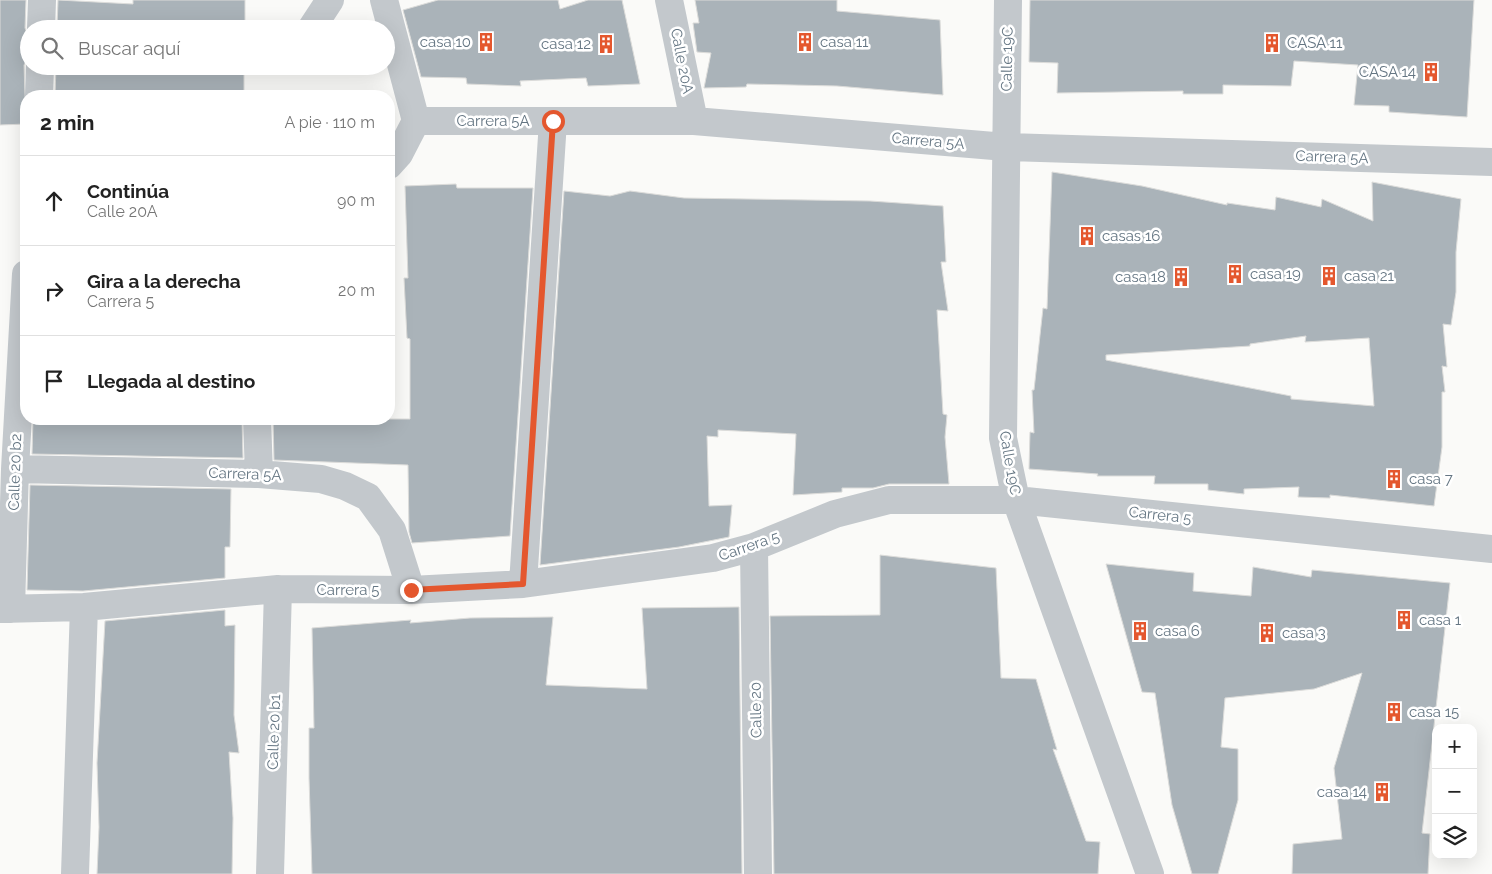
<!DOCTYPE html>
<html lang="es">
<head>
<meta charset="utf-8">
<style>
	body { margin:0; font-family:Raleway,sans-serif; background:#f2f2f2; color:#222 }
	.controls { position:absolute; right:15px; bottom:15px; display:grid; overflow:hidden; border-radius:10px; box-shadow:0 5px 20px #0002 }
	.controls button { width:45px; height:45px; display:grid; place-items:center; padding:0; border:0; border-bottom:1px solid #e0e0e0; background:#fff; color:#222; font:25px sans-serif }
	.stop { position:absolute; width:15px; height:15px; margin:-11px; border:4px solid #e4572e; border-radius:50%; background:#fff }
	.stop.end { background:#e4572e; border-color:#fff; box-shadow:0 1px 5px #0008 }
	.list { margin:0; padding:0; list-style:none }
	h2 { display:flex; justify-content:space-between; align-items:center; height:65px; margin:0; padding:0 20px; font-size:21px }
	h2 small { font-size:16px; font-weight:400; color:#767676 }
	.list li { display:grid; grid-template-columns:32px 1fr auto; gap:15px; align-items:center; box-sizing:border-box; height:90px; padding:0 20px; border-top:1px solid #e0e0e0 }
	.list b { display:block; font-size:19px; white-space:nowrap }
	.list p { margin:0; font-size:16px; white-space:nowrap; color:#767676 }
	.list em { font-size:16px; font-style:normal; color:#767676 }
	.icon { flex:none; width:28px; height:28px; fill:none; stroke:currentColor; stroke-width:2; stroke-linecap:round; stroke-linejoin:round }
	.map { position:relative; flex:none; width:1492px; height:874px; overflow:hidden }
	.search { position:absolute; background:#fff; box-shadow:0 5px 20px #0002; left:20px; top:20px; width:375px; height:55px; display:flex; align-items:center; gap:12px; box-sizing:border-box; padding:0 18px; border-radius:28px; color:#767676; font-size:19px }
	.panel { position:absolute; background:#fff; box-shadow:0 5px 20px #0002; left:20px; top:90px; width:375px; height:335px; border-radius:20px }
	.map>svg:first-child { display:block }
	.building { fill:#aab3b9; stroke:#dcdcda; fill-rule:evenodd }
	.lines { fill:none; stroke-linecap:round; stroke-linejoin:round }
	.street { stroke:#c3c8cc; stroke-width:28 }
	.route { stroke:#e4572e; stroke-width:6 }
	.labels { text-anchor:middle; stroke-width:5; stroke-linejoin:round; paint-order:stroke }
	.poi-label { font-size:15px; fill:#657683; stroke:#fff; text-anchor:start }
	.street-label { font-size:15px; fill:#657683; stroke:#fff }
</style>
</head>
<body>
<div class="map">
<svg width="1492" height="874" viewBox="0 0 1492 874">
	<rect width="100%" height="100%" fill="#fafaf8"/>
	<path class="building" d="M 0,0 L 26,0 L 25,28 L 29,38 L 29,56 L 24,65 L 26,124 L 0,125 Z
		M 58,0 L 133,4 L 133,0 L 245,0 L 245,29 L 57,29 Z
		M 438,0 L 558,0 L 560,9 L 588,0 L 622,0 L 640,84 L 588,86 L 586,78 L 520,81 L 521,86 L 467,84 L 466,78 L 421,77 L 403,10 Z
		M 695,0 L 837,0 L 837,11 L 940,20 L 943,95 L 837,86 L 747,84 L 746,87 L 704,88 L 711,53 L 697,52 L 693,23 L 699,23 Z
		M 1030,0 L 1474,0 L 1467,117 L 1389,112 L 1389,106 L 1354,105 L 1358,65 L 1294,61 L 1291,86 L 1223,85 L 1223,94 L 1183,94 L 1183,91 L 1057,93 L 1058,63 L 1029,62 Z
		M 56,66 L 244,66 L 244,96 L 55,96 Z
		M 1052,172 L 1142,186 L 1227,205 L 1227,203 L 1275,210 L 1276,197 L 1321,207 L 1322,199 L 1373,221 L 1372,182 L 1461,199 L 1456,252 L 1456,292 L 1451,325 L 1443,324 L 1447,367 L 1442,366 L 1445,392 L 1442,392 L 1442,447 L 1434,506 L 1330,495 L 1330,498 L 1298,497 L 1299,487 L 1244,489 L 1244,494 L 1208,490 L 1208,484 L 1154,484 L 1155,476 L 1097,476 L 1098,474 L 1029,469 L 1030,432 L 1034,433 L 1032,390 L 1034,390 L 1043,308 L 1047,309 ZM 1306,336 L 1305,342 L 1369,338 L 1374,406 L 1291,399 L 1291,396 L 1106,360 L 1106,355 L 1250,346 L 1250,344 Z
		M 456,184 L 457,188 L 533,188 L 510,536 L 412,543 L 409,532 L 408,465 L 274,460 L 273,419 L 410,419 L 410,339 L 407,338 L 404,278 L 408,278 L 405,186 Z
		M 564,191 L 610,196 L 630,191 L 684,198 L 870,201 L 943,206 L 946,262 L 941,262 L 948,311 L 937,310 L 943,414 L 947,415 L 945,437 L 949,484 L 889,484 L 873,488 L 842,488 L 842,492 L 793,495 L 796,434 L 718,430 L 718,437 L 707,436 L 709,506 L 732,505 L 729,537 L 679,547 L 540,565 Z
		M 33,419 L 242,419 L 243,458 L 32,454 Z
		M 30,485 L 231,489 L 230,547 L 225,547 L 225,578 L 83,591 L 27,590 Z
		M 880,555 L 996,568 L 1001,678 L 1036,679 L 1057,750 L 1053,749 L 1086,841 L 1100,842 L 1098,874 L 774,874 L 770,616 L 880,615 Z
		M 1106,564 L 1194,573 L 1193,591 L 1251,596 L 1253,567 L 1311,577 L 1312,570 L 1450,583 L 1422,833 L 1430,834 L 1428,874 L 1292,874 L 1293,844 L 1342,839 L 1334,768 L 1362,673 L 1314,689 L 1225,698 L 1221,747 L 1238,749 L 1238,800 L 1218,874 L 1192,874 L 1172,805 L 1155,693 L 1142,692 Z
		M 739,607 L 742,874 L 312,874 L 309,778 L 309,728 L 314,728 L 312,628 L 411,620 L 410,623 L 470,618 L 553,617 L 546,685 L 647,689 L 642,608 Z
		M 225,610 L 225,626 L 235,625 L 234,715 L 239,753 L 229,752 L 233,818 L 232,874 L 97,874 L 99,827 L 97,763 L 105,621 Z"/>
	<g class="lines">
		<path class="street" d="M 384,0 L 416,121
			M 669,0 L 694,121
			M 1008,0 L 1003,438 L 1016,500 L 1150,874
			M 41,29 L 42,0
			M 311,29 L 330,0
			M 39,96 L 40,66
			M 416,121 L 694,121 L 1006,147 L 1492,162
			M 389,165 L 399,154 L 416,121
			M 257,419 L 259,474
			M 15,469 L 259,474 L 321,479 L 345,486 L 368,497 L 392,530 L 411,590
			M 754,547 L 758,874
			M 523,584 L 553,121
			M 0,609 L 84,607 L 278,589 L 411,590 L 523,584 L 713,558 L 754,547 L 835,514 L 889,500 L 1016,500 L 1492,549
			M 11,609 L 15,469 L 26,274
			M 75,874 L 84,607
			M 270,874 L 278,589"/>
	</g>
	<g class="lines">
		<path class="route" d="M 411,590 L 523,584 L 553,121"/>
	</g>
	<defs>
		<g id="building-bare" transform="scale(1.5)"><path d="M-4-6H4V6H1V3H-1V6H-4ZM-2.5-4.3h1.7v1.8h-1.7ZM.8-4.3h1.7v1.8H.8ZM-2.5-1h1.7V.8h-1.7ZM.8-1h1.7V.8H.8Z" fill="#e4572e" stroke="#fff" stroke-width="2.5" paint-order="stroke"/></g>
	</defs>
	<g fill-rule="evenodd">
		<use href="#building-bare" x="486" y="42"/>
		<use href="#building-bare" x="805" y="42"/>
		<use href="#building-bare" x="1272" y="43"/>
		<use href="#building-bare" x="606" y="44"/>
		<use href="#building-bare" x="1431" y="72"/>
		<use href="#building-bare" x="1087" y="236"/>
		<use href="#building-bare" x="1235" y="274"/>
		<use href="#building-bare" x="1329" y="276"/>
		<use href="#building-bare" x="1181" y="277"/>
		<use href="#building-bare" x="1394" y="479"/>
		<use href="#building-bare" x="1404" y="620"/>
		<use href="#building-bare" x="1140" y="631"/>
		<use href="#building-bare" x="1267" y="633"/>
		<use href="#building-bare" x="1394" y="712"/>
		<use href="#building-bare" x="1382" y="792"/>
	</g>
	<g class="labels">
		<g class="poi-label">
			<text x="471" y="47" text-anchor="end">casa 10</text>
			<text x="820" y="47">casa 11</text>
			<text x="1287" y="48">CASA 11</text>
			<text x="591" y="49" text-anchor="end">casa 12</text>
			<text x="1416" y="77" text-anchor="end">CASA 14</text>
			<text x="1102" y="241">casas 16</text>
			<text x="1250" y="279">casa 19</text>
			<text x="1344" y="281">casa 21</text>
			<text x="1166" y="282" text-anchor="end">casa 18</text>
			<text x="1409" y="484">casa 7</text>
			<text x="1419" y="625">casa 1</text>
			<text x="1155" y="636">casa 6</text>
			<text x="1282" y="638">casa 3</text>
			<text x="1409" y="717">casa 15</text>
			<text x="1367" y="797" text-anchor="end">casa 14</text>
		</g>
		<g class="street-label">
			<text transform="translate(1007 59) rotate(-89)" y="5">Calle 19C</text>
			<text transform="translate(682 61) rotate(79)" y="5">Calle 20A</text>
			<text x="493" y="126">Carrera 5A</text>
			<text transform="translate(928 141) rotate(5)" y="5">Carrera 5A</text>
			<text transform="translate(1332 157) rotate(2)" y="5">Carrera 5A</text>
			<text transform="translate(1010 463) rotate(80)" y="5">Calle 19C</text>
			<text transform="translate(15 472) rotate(-88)" y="5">Calle 20 b2</text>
			<text transform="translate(245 474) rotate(2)" y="5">Carrera 5A</text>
			<text transform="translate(1160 515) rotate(6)" y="5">Carrera 5</text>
			<text transform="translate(749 546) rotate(-19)" y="5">Carrera 5</text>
			<text x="348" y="595">Carrera 5</text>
			<text transform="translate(756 710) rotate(-91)" y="5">Calle 20</text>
			<text transform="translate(274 732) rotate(-88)" y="5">Calle 20 b1</text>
		</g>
	</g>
</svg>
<div class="controls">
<button>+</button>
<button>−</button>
<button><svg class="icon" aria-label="layers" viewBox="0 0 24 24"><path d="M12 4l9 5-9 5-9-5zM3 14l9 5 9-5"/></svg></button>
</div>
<div class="stop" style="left:553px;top:121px"></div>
<div class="stop end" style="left:411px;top:590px"></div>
<div class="search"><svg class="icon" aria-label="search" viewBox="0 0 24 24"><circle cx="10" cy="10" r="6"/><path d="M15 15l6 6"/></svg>Buscar aquí</div>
<section class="panel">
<h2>2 min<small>A pie · 110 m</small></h2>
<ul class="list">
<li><svg class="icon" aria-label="ahead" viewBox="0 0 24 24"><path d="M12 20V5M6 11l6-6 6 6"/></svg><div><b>Continúa</b><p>Calle 20A</p></div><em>90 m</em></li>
<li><svg class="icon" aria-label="right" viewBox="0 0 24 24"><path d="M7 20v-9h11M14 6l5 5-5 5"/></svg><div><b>Gira a la derecha</b><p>Carrera 5</p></div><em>20 m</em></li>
<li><svg class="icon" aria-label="arrive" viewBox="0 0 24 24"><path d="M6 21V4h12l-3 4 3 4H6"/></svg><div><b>Llegada al destino</b></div></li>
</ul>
</section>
</div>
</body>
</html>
